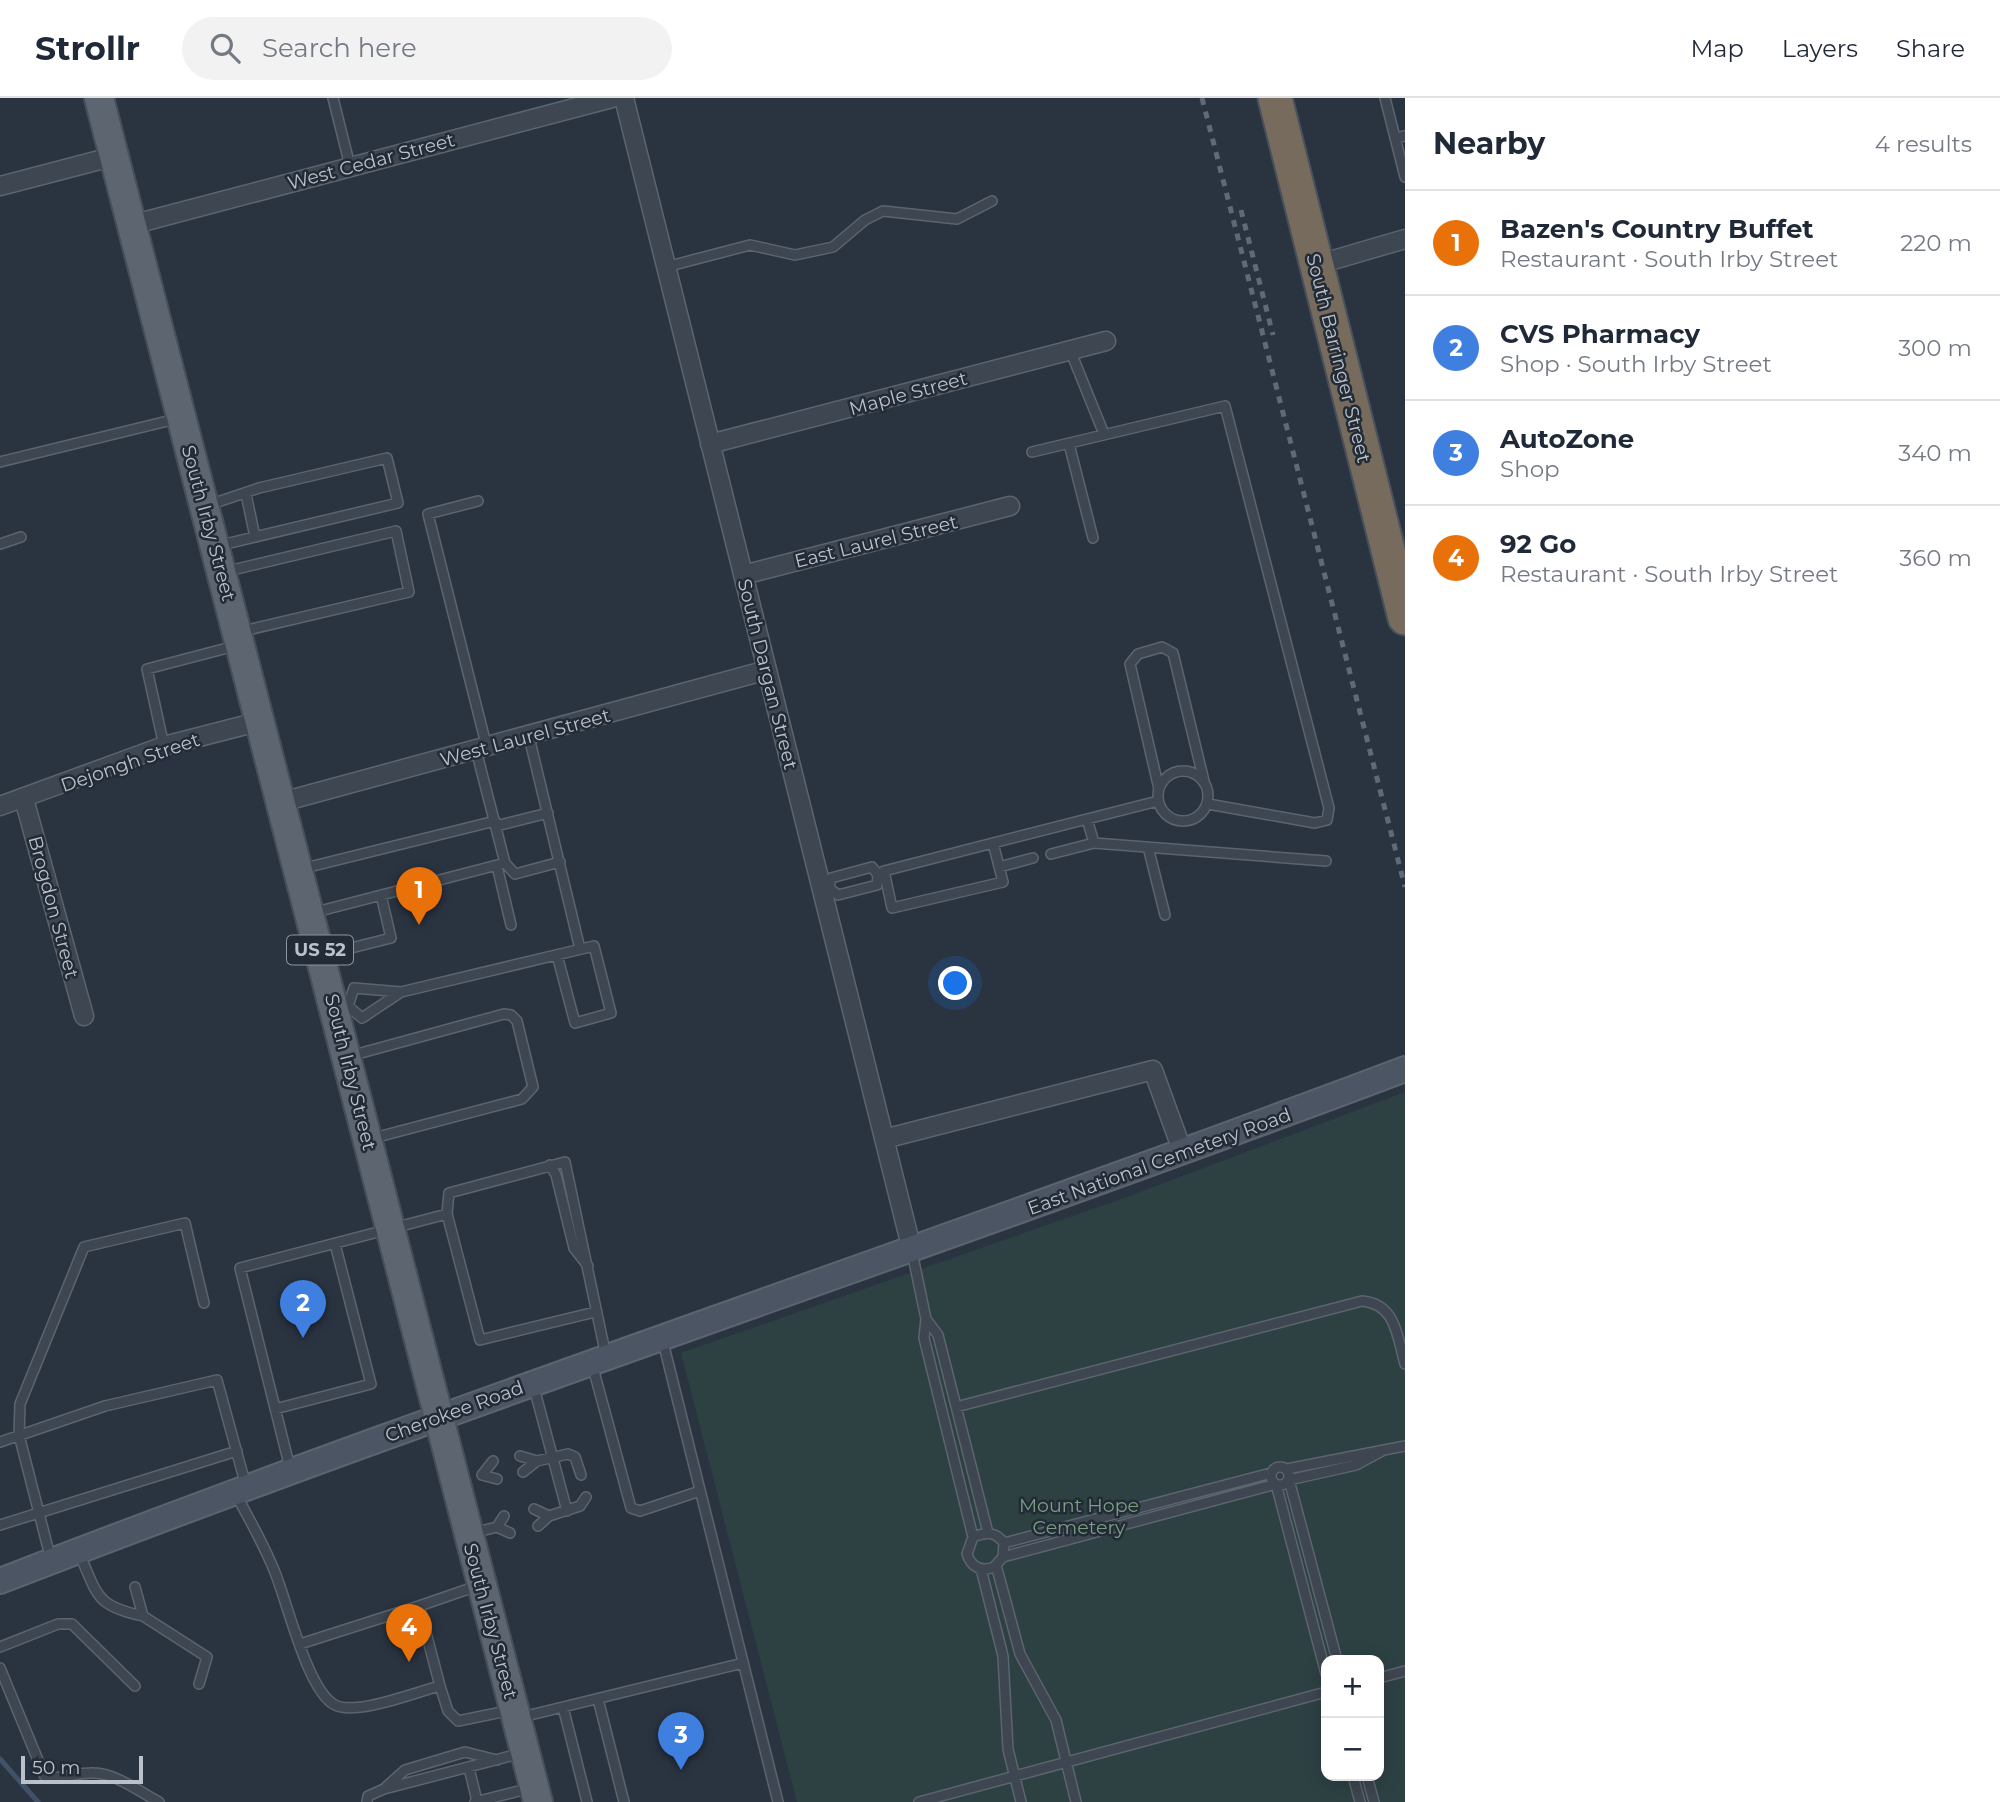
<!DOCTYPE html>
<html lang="en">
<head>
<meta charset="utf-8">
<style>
	body { margin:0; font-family:Montserrat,sans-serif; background:#f2f2f3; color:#1f2937 }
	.controls { position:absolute; right:21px; bottom:21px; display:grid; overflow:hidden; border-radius:14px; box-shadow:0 4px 18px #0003 }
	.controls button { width:63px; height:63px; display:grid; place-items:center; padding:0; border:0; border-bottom:2px solid #e0e1e3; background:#fff; color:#1f2937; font:35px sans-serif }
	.scale { position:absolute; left:21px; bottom:18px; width:122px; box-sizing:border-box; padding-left:7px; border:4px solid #bbc1cb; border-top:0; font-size:19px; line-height:24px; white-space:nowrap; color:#bbc1cb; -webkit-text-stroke:5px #222b36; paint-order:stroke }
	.you { position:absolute; left:956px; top:886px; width:24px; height:24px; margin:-18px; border:5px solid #fff; border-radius:50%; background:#1a73e8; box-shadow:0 0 0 10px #1a73e833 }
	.badge { display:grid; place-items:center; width:46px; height:46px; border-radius:50%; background:#576c8a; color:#fff; font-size:23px; font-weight:700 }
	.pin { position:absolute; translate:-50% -58px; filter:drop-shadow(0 2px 4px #0008) }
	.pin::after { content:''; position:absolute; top:37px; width:24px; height:21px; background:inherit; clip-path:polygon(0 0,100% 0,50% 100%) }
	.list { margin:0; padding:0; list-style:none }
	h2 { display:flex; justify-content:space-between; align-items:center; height:91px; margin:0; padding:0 28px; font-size:30px }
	h2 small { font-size:23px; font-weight:400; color:#747a83 }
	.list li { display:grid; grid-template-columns:46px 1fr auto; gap:21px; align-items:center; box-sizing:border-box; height:105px; padding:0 28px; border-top:2px solid #e0e1e3 }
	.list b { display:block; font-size:26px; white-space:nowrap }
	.list p { margin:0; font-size:23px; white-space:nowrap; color:#747a83 }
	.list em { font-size:23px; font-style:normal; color:#747a83 }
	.icon { flex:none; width:38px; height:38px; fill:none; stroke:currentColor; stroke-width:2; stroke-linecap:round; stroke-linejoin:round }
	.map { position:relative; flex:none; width:1405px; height:1704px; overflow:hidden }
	header { display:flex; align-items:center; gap:42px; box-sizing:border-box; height:98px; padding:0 35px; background:#fff; border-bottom:2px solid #e0e1e3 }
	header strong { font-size:33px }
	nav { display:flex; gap:38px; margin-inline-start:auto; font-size:24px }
	.search { width:490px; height:63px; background:#f2f2f3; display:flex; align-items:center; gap:18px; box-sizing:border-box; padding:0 24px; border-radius:38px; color:#747a83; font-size:26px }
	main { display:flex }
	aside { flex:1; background:#fff }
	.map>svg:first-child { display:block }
	.green { fill:#2d4143; fill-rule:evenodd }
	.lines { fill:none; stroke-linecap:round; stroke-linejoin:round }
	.stream { stroke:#415268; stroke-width:5 }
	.lane-casing { stroke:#5c646e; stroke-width:12 }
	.street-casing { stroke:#5c646e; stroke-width:21 }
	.secondary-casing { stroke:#5c646e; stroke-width:28 }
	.primary-casing { stroke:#474f5a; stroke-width:32 }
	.highway-casing { stroke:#48515b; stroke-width:37 }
	.lane { stroke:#3e4651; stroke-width:9 }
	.street { stroke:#3e4651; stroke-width:18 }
	.secondary { stroke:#4c5563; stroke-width:24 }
	.primary { stroke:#5c6570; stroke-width:28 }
	.highway { stroke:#766b5c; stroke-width:33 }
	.rail { stroke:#606a77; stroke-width:5; stroke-dasharray:7 7; stroke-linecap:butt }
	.labels { text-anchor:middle; stroke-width:5; stroke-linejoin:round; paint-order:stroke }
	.shield { fill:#222b36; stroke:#8d949e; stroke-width:2 }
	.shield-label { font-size:18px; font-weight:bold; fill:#bbc1cb }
	.street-label { font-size:19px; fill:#bbc1cb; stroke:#222b36 }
	.park-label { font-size:19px; fill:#7b9e83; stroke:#222b36 }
</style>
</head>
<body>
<header>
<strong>Strollr</strong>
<div class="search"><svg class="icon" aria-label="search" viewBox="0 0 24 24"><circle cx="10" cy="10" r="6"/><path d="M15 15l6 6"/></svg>Search here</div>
<nav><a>Map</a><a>Layers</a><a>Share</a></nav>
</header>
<main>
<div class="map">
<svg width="1405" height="1704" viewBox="0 0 1405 1704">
	<rect width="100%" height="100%" fill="#2a3441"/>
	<path class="green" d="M 1405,994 L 1405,1704 L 797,1704 L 681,1255 L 1127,1099 ZM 1326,1562 L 1379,1562 L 1379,1678 L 1326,1678 Z"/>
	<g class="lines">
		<path class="stream" d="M 0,1661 L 38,1704"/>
		<g class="lane-casing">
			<path id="lane" d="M 333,0 L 350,68
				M 1385,0 L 1405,79
				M 1395,40 L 1405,38
				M 666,169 L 750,147 L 795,157 L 833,149 L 865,122 L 883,113 L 957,121 L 992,103
				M 1070,252 L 1104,336
				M 1069,346 L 1093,440
				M 1032,354 L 1225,308 L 1329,710 L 1327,722 L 1315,725 L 1208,706
				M 0,364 L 180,320
				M 246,396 L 255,439
				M 478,403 L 428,416 L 487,650
				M 206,408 L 259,390 L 387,360 L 398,405 L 217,448
				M 0,446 L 21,439
				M 224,474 L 396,433 L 409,494 L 239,534
				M 529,639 L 580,851
				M 164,648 L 147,571 L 235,548
				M1158 698a25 25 0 1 1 50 0a25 25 0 1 1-50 0Z
				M 1159,691 L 1130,566 L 1138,556 L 1162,549 L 1173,555 L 1204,683
				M 496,728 L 548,715
				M 993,745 L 1158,703
				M 1094,745 L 1326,763
				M 1148,749 L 1165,817
				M 1051,756 L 1094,745 L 1087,721
				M 505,765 L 515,776 L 560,764
				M 497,768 L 511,827
				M 872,769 L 878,777 L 877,787 L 838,797 L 829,790 L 831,780 Z
				M 999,769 L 1033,760
				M 301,771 L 495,723
				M 878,777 L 884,773 L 993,745 L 1003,784 L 892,810 L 884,773
				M 312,815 L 505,765 L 476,652
				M 323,857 L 391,840 L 381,797
				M 348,908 L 354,890 L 401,894 L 594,848 L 611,915 L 575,925 L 557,857
				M 348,908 L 362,920 L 401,894
				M 350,958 L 504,916 L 511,917 L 517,923 L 533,989 L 522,1001 L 370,1041
				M 550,1067 L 556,1077 L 574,1150 L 588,1168
				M 912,1154 L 926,1221
				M 595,1214 L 480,1242 L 447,1116 L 449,1095 L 565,1064 L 606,1258
				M 662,1240 L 778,1704
				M 592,1266 L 631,1410 L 640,1413 L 700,1393
				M 533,1286 L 567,1413
				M 956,1309 L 1362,1203 C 1396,1206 1397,1238 1405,1266
				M 275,1311 L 371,1286 L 335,1146
				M 0,1344 L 105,1308 L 217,1282 L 246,1388
				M 520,1358 L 537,1363 L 523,1374
				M 493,1363 L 482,1377 L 497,1381
				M 537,1363 L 568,1356 L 575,1359 L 581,1377
				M1271 1378a9 9 0 1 1 18 0a9 9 0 1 1-18 0Z
				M 290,1370 L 240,1170 L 447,1116
				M 1287,1371 L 1405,1348
				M 235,1395 C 249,1420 263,1445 274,1472 C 287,1502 307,1593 335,1607 C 356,1618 416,1594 440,1588 L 419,1508 L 480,1487
				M 534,1411 L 549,1418 L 538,1428
				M 504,1418 L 497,1429 L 510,1435
				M 549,1418 L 580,1408 L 586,1399
				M 0,1427 L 237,1353
				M 473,1435 L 497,1429
				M 973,1439 C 986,1434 995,1433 1004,1445 L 1003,1459 L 994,1469 C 981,1474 971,1469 967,1456 L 973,1439 L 924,1240 L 926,1221 L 938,1237 L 988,1435
				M 1004,1445 L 1271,1375
				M 79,1455 C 98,1497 95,1508 143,1518
				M 1003,1459 L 1276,1386 L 1326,1576
				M 51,1462 L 19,1337 L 20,1306 L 84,1149 L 185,1125 L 204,1205
				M 996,1467 L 1020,1556 L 1056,1622 L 1076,1704
				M 981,1471 L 1003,1558 L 1008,1651 L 1021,1704
				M 135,1489 L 143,1518 L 207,1559 L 199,1586
				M 300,1546 L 419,1508
				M 0,1549 L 58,1526 L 72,1526 L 135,1588
				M 1337,1562 L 1289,1382 L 1356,1367 L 1382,1353
				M 0,1570 L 45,1679 C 63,1682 77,1674 94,1675 C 115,1675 140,1694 159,1704
				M 1379,1580 L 1405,1573
				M 440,1588 L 448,1613 L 458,1623 L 512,1612
				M 598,1601 L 624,1704
				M 563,1609 L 587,1704
				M 518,1620 L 743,1565
				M 469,1670 L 477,1703
				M 1353,1678 L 1360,1704
				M 1367,1678 L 1374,1704
				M 386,1689 L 405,1672 L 465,1654 L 497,1662
				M 367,1704 L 368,1698 L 384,1691 L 522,1655
				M 475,1704 L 531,1690
				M 919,1704 L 1326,1594"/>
		</g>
		<g class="street-casing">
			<path id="street" d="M 624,0 L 912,1152
				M 0,88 L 115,58
				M 131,127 L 612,0
				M 1316,167 L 1405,141
				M 710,346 L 1106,243
				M 743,477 L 1010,408
				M 24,701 L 84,918
				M 282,704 L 767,572
				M 0,708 L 164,648 L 261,623
				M 884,1041 L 1153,972 L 1183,1055"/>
		</g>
		<g class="secondary-casing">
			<path id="secondary" d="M 0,1483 C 465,1303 938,1147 1405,971"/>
		</g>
		<g class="primary-casing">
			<path id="primary" d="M 99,0 L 538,1704"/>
		</g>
		<g class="highway-casing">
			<path id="highway" d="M 1275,0 L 1405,520"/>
		</g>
		<use href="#lane" class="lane"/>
		<use href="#street" class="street"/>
		<use href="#secondary" class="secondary"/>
		<use href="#primary" class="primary"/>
		<use href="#highway" class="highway"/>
		<path class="rail" d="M 1202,0 L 1405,789
			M 1241,112 L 1273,237"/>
	</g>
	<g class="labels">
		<rect class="shield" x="287" y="837.5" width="66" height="29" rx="5"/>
		<g class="shield-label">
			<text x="320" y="858">US 52</text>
		</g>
		<g class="street-label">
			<text transform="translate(371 63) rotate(-15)" y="7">West Cedar Street</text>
			<text transform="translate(1339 260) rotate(76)" y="7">South Barringer Street</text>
			<text transform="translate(908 295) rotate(-15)" y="7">Maple Street</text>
			<text transform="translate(209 425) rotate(75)" y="7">South Irby Street</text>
			<text transform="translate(876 443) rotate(-14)" y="7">East Laurel Street</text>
			<text transform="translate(768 576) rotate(76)" y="7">South Dargan Street</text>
			<text transform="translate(525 639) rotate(-15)" y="7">West Laurel Street</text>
			<text transform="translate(130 664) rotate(-19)" y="7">Dejongh Street</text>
			<text transform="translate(54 809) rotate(75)" y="7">Brogdon Street</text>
			<text transform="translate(351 974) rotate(76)" y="7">South Irby Street</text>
			<text transform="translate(1159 1063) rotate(-20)" y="7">East National Cemetery Road</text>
			<text transform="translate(454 1313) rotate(-20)" y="7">Cherokee Road</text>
			<text transform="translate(491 1523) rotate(75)" y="7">South Irby Street</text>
		</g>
		<g class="park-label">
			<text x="1079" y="1414">Mount Hope<tspan x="1079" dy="22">Cemetery</tspan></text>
		</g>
	</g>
</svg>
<div class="controls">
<button>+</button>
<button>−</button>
</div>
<div class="scale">50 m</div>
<div class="you"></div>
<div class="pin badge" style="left:419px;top:827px;background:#e8710a">1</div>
<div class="pin badge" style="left:303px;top:1240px;background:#3f7fe0">2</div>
<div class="pin badge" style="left:681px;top:1672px;background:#3f7fe0">3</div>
<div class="pin badge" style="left:409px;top:1564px;background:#e8710a">4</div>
</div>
<aside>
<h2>Nearby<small>4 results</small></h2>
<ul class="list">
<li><span class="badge" style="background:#e8710a">1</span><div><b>Bazen's Country Buffet</b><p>Restaurant · South Irby Street</p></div><em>220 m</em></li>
<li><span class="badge" style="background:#3f7fe0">2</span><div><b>CVS Pharmacy</b><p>Shop · South Irby Street</p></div><em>300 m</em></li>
<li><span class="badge" style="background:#3f7fe0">3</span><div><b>AutoZone</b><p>Shop</p></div><em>340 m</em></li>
<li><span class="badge" style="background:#e8710a">4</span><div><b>92 Go</b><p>Restaurant · South Irby Street</p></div><em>360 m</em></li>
</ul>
</aside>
</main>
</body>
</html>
